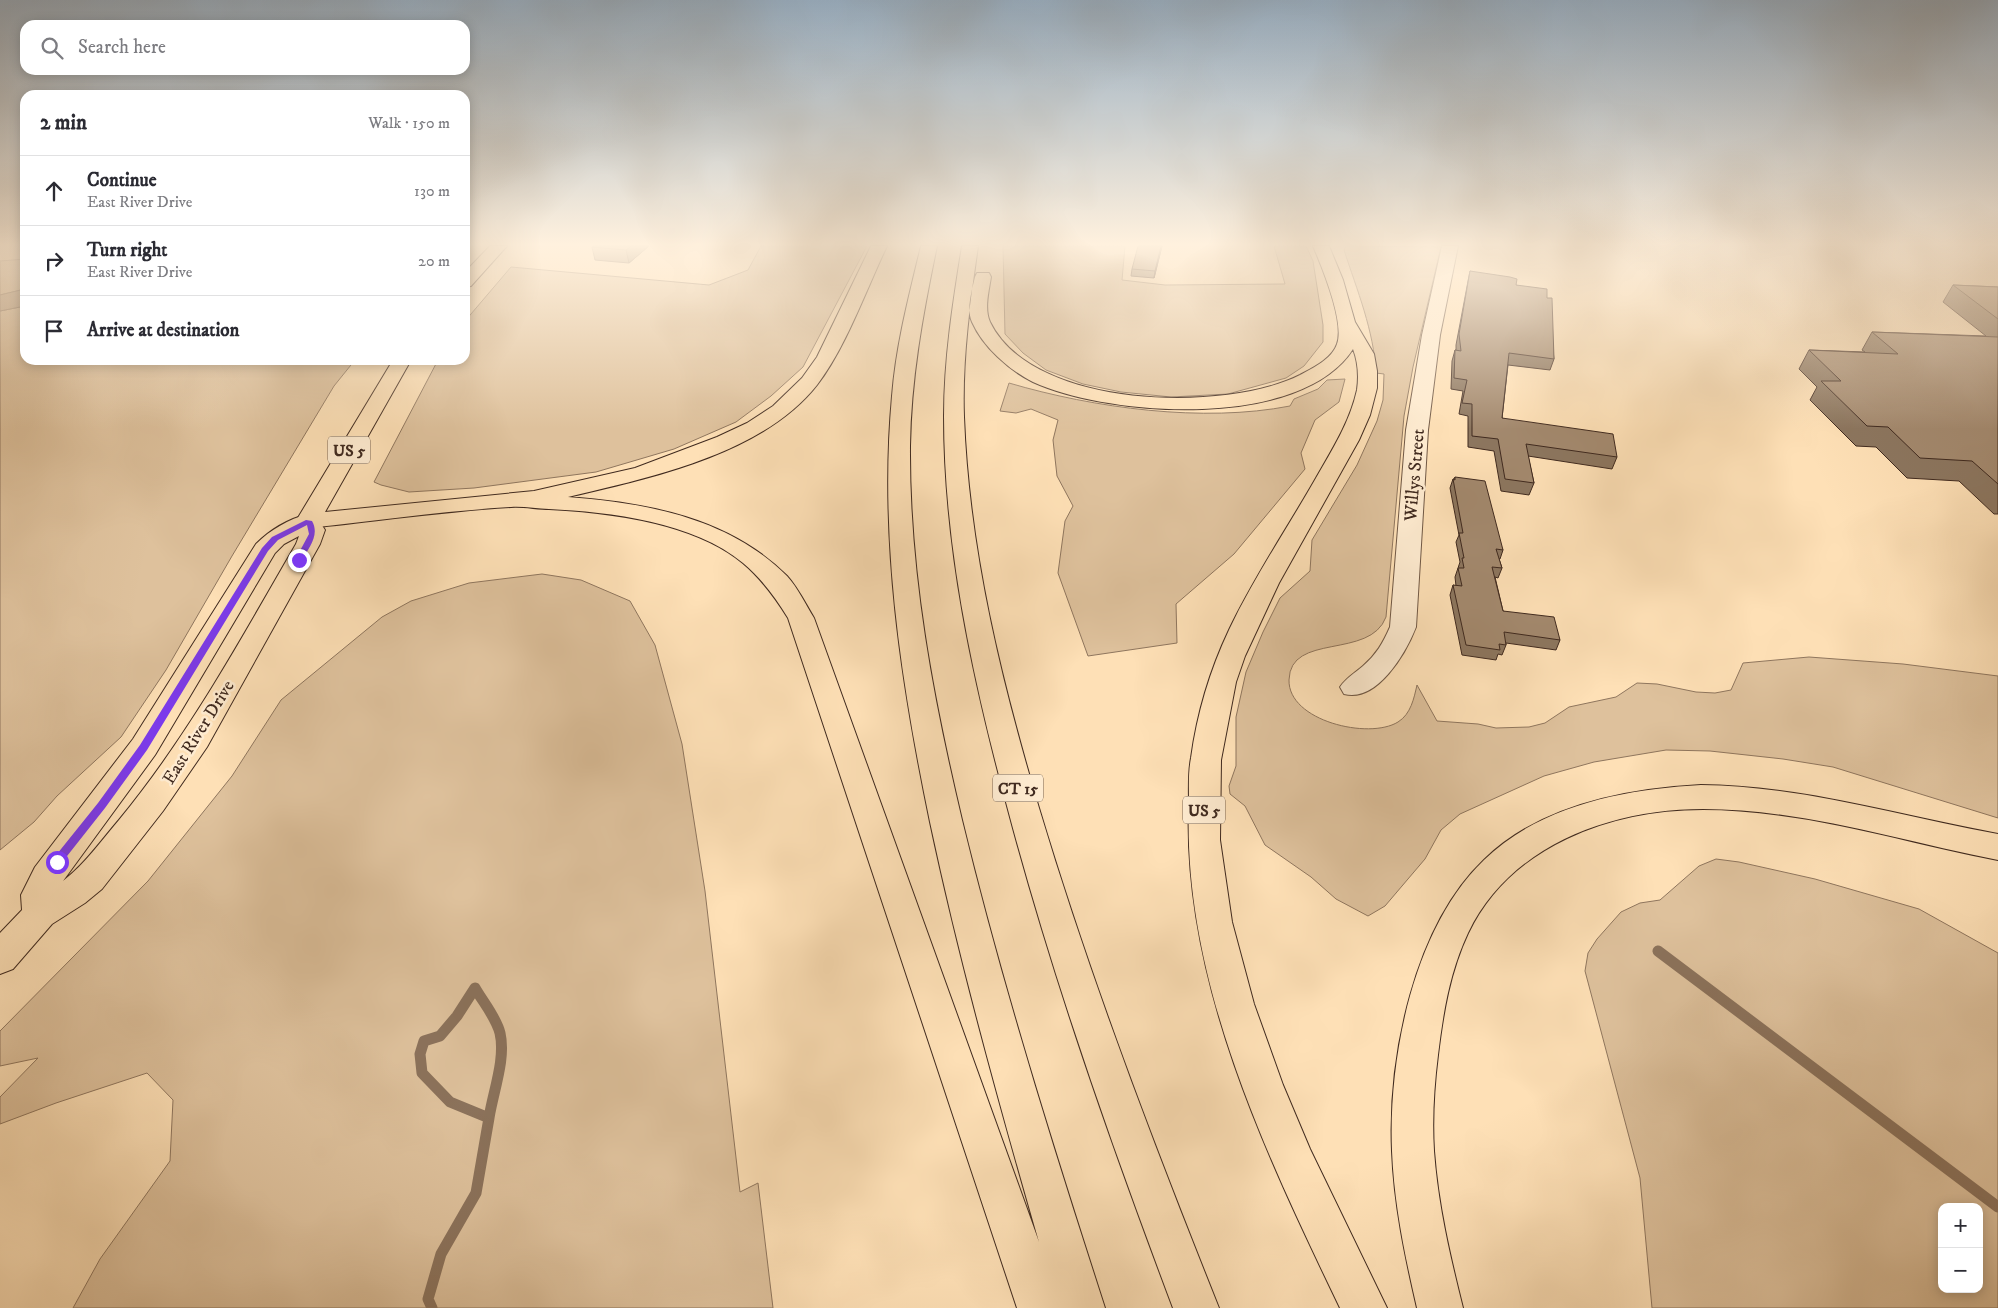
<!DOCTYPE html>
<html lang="en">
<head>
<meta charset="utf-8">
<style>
	body { margin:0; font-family:"IM FELL DW Pica",serif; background:#f2f2f3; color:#2b2b33 }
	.controls { position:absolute; right:15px; bottom:15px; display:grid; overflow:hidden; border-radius:10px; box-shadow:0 2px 12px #0003 }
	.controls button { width:45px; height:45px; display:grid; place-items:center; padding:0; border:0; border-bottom:1px solid #e1e1e2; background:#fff; color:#2b2b33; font:25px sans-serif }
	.stop { position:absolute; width:15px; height:15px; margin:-11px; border:4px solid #7c3aed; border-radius:50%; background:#fff }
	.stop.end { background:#7c3aed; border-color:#fff; box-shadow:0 1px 5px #0008 }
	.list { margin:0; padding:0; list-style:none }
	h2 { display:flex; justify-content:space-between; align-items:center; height:65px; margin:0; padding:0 20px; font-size:21px }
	h2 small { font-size:16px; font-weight:400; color:#7c7c81 }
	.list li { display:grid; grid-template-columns:32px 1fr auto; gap:15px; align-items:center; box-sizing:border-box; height:70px; padding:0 20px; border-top:1px solid #e1e1e2 }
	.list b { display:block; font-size:19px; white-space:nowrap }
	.list p { margin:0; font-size:16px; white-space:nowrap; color:#7c7c81 }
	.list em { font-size:16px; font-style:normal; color:#7c7c81 }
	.icon { flex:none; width:28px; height:28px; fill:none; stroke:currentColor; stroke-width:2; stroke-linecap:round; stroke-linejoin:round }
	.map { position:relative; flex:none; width:1998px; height:1308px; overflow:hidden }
	.search { position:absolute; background:#fff; box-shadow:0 2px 12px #0003; left:20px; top:20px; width:450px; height:55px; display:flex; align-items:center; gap:12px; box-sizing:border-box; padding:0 18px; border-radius:15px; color:#7c7c81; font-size:19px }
	.panel { position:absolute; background:#fff; box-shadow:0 2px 12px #0003; left:20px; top:90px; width:450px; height:275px; border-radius:15px }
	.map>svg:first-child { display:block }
	.green { fill:#dec19c; stroke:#8f765e; fill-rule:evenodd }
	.water { fill:#bda283; stroke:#8b725b }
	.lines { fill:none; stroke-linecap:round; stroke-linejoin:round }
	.stream { stroke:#8b725b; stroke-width:11 }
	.minor-casing { stroke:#705845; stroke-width:2 }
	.major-casing { stroke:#402a1f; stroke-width:2 }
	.highway-casing { stroke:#402a1f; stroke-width:2 }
	.minor { fill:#feebd0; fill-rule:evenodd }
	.major { fill:#fee0b6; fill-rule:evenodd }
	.highway { fill:#fee0b6; fill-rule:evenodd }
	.wall { fill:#8c765f; stroke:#402a1f }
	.shaded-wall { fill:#72604d; stroke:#402a1f }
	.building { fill:#a3896e; stroke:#402a1f }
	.route { fill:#7c3aed }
	.labels { text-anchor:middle; stroke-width:5; stroke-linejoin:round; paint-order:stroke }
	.shield { fill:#feebd0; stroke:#796454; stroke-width:1 }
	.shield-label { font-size:16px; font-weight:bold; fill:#402a1f }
	.street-label { font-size:18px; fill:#402a1f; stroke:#feebd0 }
</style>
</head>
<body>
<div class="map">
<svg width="1998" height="1308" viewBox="0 0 1998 1308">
	<rect width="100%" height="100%" fill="#fee0b6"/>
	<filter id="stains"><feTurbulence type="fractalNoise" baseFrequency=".004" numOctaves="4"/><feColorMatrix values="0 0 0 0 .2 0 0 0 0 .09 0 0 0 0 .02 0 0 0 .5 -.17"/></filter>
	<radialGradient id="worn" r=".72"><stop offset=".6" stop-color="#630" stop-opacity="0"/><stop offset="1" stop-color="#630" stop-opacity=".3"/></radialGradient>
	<path class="green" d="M 761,246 L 867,246 L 803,367 L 771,396 L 736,422 L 674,449 L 596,472 L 474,488 L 409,492 L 381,485 L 374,482 L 438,360 L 465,360 L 465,321 L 511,267 L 709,285 L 748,270 Z
		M 1003,246 L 1125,246 L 1122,280 L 1165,285 L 1285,284 L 1274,246 L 1306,246 L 1313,261 L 1323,325 L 1323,342 L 1304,366 L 1286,378 L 1228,394 L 1171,397 L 1121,392 L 1083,384 L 1046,370 L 1023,353 L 1005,334 Z
		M 1346,246 L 1441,247 L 1413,367 L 1404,416 L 1386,617 C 1370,660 1290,632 1289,680 C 1288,721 1369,740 1398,722 C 1411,714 1414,698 1417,685 L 1437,721 L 1478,724 L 1496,728 L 1529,727 L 1545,723 L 1569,707 L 1616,697 L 1637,683 L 1657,684 L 1696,692 L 1715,693 L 1731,690 L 1743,663 L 1809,657 L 1903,664 L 1998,676 L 1998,818 L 1833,767 L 1783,759 L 1710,751 L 1666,750 L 1594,762 L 1544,776 L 1460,814 L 1441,830 L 1425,859 L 1385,906 L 1368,916 L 1336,899 L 1311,877 L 1265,845 L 1245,806 L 1230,794 L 1229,786 L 1236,766 L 1236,717 L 1246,672 L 1263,632 L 1280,598 L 1310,571 L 1312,540 L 1357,465 L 1377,421 L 1383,400 L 1384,374 L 1376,373 C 1374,331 1357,290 1344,250 Z
		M 25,259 L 25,289 L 0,295 L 0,261 Z
		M 25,306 L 25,360 L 355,360 L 334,386 L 232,556 L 166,670 L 121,737 L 57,796 L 34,822 L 0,850 L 0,311 Z
		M 1345,379 L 1339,402 L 1315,420 L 1301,453 L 1305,469 L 1234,554 L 1176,604 L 1177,643 L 1088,656 L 1058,573 L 1065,521 L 1073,506 L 1057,476 L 1053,440 L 1058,420 L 1031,409 L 1016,413 L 1000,411 L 1009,383 C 1094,408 1203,423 1290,406 L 1294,399 L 1318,389 L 1327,380 Z
		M 542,574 L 581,580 L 630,601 L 655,645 L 682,744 L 705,891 L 740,1192 L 758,1183 L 773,1308 L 73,1308 L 100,1259 L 170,1161 L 173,1100 L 147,1073 L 56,1103 L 0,1124 L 0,1097 L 38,1058 L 0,1066 L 0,1031 L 148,881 L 232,776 L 281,700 L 382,617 L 411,601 L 469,583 Z
		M 1716,859 L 1739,862 L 1815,879 L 1919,909 L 1998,953 L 1998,1308 L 1652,1308 L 1640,1178 L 1585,971 L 1588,953 L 1597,939 L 1621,912 L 1640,903 L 1660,900 L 1699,866 ZM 1942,1207 L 1979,1207 L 1979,1289 L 1942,1289 Z"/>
	<path class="water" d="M 25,289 L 25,306 L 0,311 L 0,295 Z"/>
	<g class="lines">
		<path class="stream" d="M 1658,951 L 1998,1207
			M 475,988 C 483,1002 496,1017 500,1033 C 506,1059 493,1092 489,1118 L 450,1102 L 422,1073 L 420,1054 L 424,1041 L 440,1036 L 457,1016 Z
			M 432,1308 L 428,1299 L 441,1254 L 476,1193 L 489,1118"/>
		<g class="minor-casing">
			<path id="minor" d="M 1442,246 L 1458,246 L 1440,335 L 1428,430 L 1416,627 C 1406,653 1377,703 1344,694 L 1340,687 C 1346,678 1355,673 1363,666 C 1376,655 1383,643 1390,627 L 1406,430 L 1422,335 Z"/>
		</g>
		<g class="major-casing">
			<path id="major" d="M 308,514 L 316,516 L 325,530 L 320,544 L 207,747 L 163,811 L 102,889 L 85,903 L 52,924 L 13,969 L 0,974 L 0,933 L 22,910 L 21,895 L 35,867 L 133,739 L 256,544 C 270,530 289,519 308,514 ZM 299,536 L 296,544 C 241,639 189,735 119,820 C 101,841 85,864 63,881 L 155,755 L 275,553 L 284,544 Z"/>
		</g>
		<g class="highway-casing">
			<path id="highway" d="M 490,246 L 507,246 L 471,286 L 465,287 L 465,272 Z
				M 871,246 L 887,246 C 866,290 846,347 817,385 C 763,454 649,478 568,497 C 647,503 729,518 787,576 C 798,588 806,605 814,618 L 1039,1242 C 999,1103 960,963 930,822 C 901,682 879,539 892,396 C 896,345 909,296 921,246 L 937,246 C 923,313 911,378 910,446 C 909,572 933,698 962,820 C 1002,985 1053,1147 1105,1308 L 1017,1308 L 788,618 C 775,597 762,579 743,563 C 694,522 610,512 549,509 C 537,509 523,506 511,507 C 443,511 376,521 308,528 L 300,526 L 296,521 L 393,360 L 411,360 L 325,512 L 534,491 L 635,468 L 717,437 L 747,423 L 773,406 L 802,378 L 817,357 Z
				M 962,246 L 978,246 C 970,303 962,360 964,417 C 969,550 1001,680 1039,808 C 1090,978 1153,1143 1219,1308 L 1173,1308 C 1111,1143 1052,976 1007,806 C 973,679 944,548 944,416 C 944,358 953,302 962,246 Z
				M 1313,246 L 1329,246 L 1343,280 L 1355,322 L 1374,354 L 1377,371 L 1377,388 L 1370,415 L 1359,440 L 1279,583 L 1245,656 L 1236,682 L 1221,760 L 1220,840 L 1232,922 L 1254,1004 L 1283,1085 L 1310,1149 L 1387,1308 L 1340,1308 C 1266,1154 1182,979 1189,804 C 1189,789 1188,773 1191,758 C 1197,714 1210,670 1229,630 C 1254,577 1287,529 1316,478 C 1332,450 1350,422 1357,390 C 1359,376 1358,362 1353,349 C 1301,430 1110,417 1033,382 C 1009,370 983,347 972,322 C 966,309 972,290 975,277 L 977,273 L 989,273 L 991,277 C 989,290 984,309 990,322 C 1032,409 1225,413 1300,375 C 1313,368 1332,359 1337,344 C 1345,323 1322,267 1313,246 Z
				M 1701,785 C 1802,786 1899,816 1998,834 L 1998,860 C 1900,841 1803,809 1703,809 C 1611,809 1510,845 1468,933 C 1450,971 1443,1013 1438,1055 C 1434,1087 1432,1119 1434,1151 C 1438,1205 1450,1256 1463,1308 L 1417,1308 C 1405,1256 1394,1204 1392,1151 C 1388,1057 1414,927 1484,860 C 1540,805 1626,789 1701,785 Z"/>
		</g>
		<use href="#minor" class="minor"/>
		<use href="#major" class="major"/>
		<use href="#highway" class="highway"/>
	</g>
	<path class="wall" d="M 649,246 L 629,263 L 595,260 L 592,247 Z
		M 1162,246 L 1154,278 L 1131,276 L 1132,269 Z
		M 1470,271 L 1516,285 L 1547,298 L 1554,359 L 1550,370 L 1508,365 L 1502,418 L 1617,457 L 1612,469 L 1528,456 L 1534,483 L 1529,495 L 1501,491 L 1494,451 L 1468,447 L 1468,416 L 1459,414 L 1463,391 L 1451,389 L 1452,361 L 1455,350 L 1456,350 L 1456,345 L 1468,281 Z
		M 1953,285 L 1998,287 L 1998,514 L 1994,514 L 1959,481 L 1907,478 L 1876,447 L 1856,446 L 1810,400 L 1817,387 L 1799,369 L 1809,350 L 1865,352 L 1862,350 L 1872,332 L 1986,336 L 1943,302 Z
		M 1455,477 L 1503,550 L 1500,559 L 1499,559 L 1502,568 L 1498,578 L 1495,577 L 1503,611 L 1560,640 L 1556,650 L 1506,643 L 1506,645 L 1502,655 L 1498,654 L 1496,660 L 1462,655 L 1450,595 L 1453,585 L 1456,586 L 1455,577 L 1460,562 L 1456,542 L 1459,535 L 1450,488 L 1453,479 L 1454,479 Z"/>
	<path class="shaded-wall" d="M 631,246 L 649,246 L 629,263 L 626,250 Z
		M 1161,246 L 1162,246 L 1154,278 L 1155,271 Z"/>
	<path class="building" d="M 594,246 L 631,246 L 626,250 L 592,247 Z
		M 1138,246 L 1161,246 L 1155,271 L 1132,269 Z
		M 1470,271 L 1510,277 L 1517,279 L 1516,285 L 1547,289 L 1547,298 L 1552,298 L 1554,359 L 1509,353 L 1502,418 L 1613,434 L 1617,457 L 1526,444 L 1534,483 L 1505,479 L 1498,439 L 1472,436 L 1472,404 L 1462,403 L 1467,380 L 1454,378 L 1455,350 L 1461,351 L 1459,334 Z
		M 1953,285 L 1998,287 L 1998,319 Z
		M 1872,332 L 1998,337 L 1998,484 L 1972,461 L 1920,458 L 1888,427 L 1867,426 L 1821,381 L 1841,381 L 1809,350 L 1898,354 Z
		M 1455,477 L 1485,481 L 1503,550 L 1496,549 L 1502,568 L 1492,567 L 1503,611 L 1554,617 L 1560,640 L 1504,632 L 1506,645 L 1499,644 L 1500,650 L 1466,645 L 1453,585 L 1462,586 L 1458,568 L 1464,568 L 1462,558 L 1464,558 L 1459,533 L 1463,533 L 1453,479 L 1455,480 Z"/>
	<linearGradient id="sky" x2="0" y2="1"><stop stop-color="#97adc0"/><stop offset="0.57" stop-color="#fff1de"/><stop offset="1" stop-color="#fff1de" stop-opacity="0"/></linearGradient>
	<rect width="1998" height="429" fill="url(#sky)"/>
	<path class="route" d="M 306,520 L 312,521 C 320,535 309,548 301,561 L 295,560 L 309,534 L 307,525 L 278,540 L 268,551 L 147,750 L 105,808 L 60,865 L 53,865 L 53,859 L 98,803 L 140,745 L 262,548 L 272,537 Z"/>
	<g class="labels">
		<g class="shield">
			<rect x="328" y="436.5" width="42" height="27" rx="4"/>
			<rect x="993" y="774.5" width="50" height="27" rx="4"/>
			<rect x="1183" y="796.5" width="42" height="27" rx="4"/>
		</g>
		<g class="shield-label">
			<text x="349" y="456">US 5</text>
			<text x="1018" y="794">CT 15</text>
			<text x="1204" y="816">US 5</text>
		</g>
		<g class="street-label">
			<text transform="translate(1414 475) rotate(-85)" y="6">Willys Street</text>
			<text transform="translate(198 732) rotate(-58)" y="6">East River Drive</text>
		</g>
	</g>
	<rect width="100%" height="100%" filter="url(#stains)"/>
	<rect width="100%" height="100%" fill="url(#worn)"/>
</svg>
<div class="controls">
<button>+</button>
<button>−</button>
</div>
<div class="stop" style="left:57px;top:862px"></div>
<div class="stop end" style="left:299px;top:560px"></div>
<div class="search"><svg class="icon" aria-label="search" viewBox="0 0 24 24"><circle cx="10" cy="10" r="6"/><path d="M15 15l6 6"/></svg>Search here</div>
<section class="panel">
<h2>2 min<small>Walk · 150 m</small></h2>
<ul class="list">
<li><svg class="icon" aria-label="ahead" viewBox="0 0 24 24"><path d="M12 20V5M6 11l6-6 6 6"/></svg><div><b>Continue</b><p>East River Drive</p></div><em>130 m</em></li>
<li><svg class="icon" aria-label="right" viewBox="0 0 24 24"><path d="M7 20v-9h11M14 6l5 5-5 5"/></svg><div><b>Turn right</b><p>East River Drive</p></div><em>20 m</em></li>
<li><svg class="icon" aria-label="arrive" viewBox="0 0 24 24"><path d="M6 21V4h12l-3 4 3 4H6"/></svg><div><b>Arrive at destination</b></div></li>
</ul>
</section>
</div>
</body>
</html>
